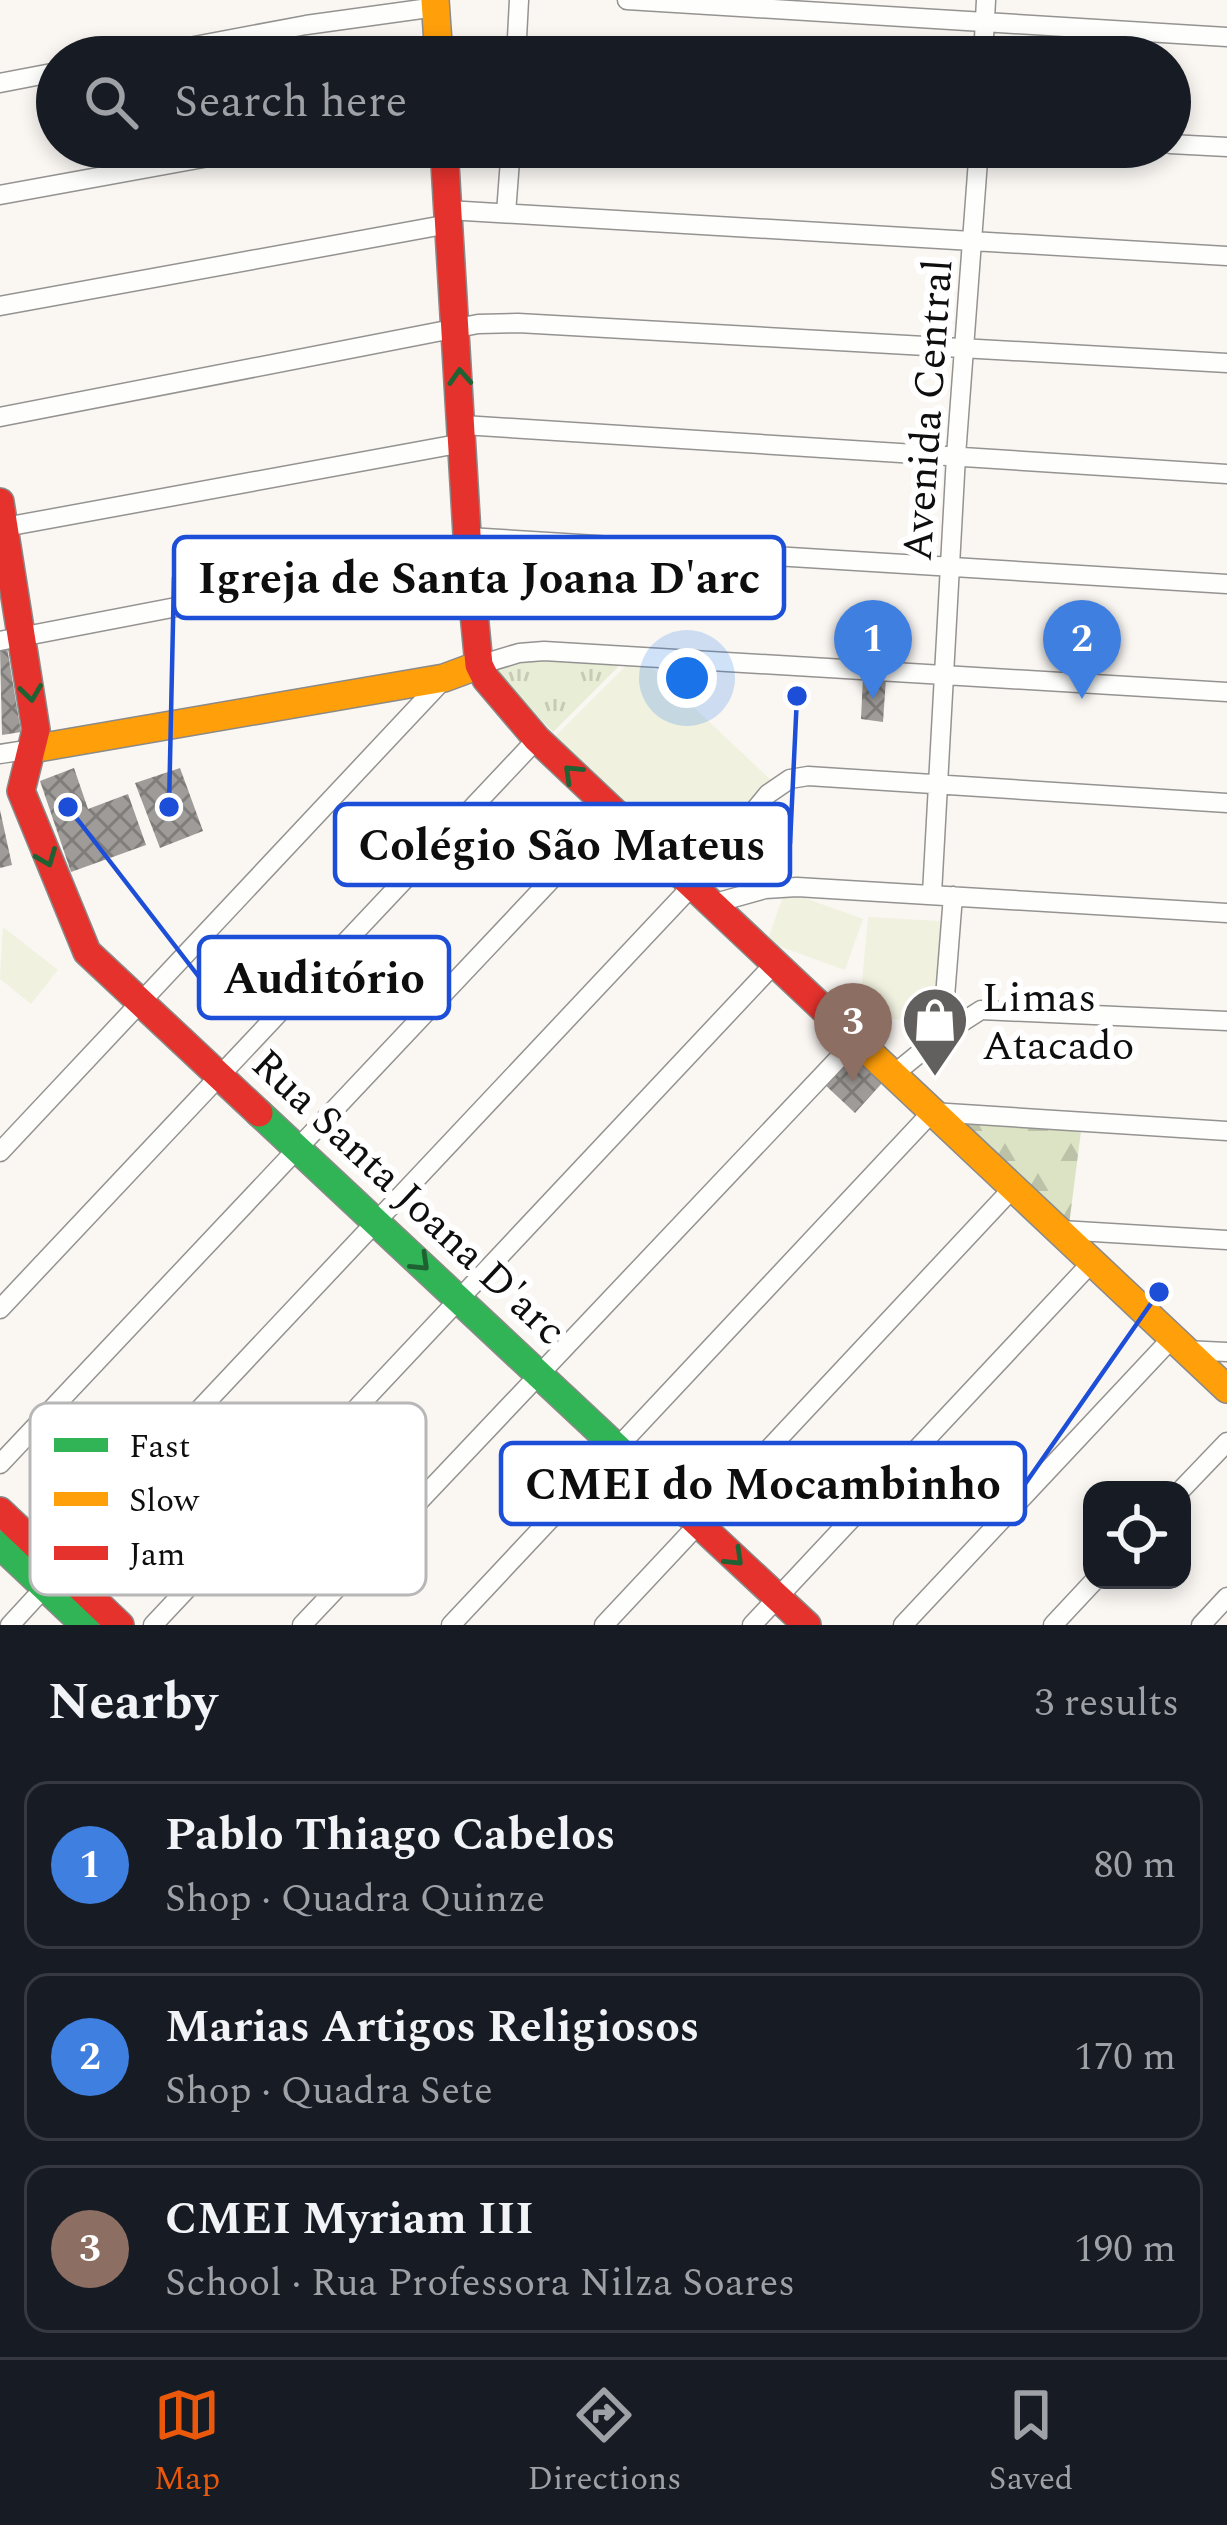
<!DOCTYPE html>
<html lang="en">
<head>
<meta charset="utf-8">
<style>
	body { margin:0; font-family:Spectral,serif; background:#242831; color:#f1f3f6 }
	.controls { position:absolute; right:36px; bottom:36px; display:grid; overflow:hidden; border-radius:24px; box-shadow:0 6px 18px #0003 }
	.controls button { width:108px; height:108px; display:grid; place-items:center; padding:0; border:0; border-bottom:3px solid #363941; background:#171b24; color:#f1f3f6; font:60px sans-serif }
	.you { position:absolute; left:687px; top:678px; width:42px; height:42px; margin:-30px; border:9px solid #fff; border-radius:50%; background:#1a73e8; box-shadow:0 0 0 18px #1a73e833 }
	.badge { display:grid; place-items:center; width:78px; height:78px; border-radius:50%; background:#ea580c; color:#fff; font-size:39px; font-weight:700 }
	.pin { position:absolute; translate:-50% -99px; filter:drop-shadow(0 3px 6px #0008) }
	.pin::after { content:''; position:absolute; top:63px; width:42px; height:36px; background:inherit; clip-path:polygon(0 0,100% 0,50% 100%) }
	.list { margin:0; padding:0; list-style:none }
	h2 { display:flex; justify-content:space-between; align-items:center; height:156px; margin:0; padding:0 48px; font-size:51px }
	h2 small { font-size:39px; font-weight:400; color:#9ea1a6 }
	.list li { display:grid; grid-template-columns:78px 1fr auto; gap:36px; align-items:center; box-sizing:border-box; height:168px; margin:0 24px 24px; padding:0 24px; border:3px solid #363941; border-radius:24px }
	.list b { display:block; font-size:45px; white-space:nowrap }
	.list p { margin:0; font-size:39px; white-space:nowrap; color:#9ea1a6 }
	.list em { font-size:39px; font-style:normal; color:#9ea1a6 }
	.icon { flex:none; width:66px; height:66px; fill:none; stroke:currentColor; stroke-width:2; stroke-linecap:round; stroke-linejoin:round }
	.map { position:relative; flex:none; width:1227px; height:1625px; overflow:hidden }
	.search { position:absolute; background:#171b24; box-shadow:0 6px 18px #0003; left:36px; right:36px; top:36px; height:132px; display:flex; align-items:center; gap:30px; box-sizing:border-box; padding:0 42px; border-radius:66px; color:#9ea1a6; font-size:45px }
	.sheet { height:732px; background:#171b24 }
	nav { display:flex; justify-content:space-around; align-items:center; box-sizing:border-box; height:168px; border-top:3px solid #363941; background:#171b24; font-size:33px; color:#9ea1a6 }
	nav a { display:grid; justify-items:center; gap:6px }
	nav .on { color:#ea580c }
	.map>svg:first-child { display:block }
	.forest { fill:url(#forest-firs) }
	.park { fill:url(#park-tufts) }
	.pitch { fill:#f0f1df }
	.building { fill:url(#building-cross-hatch) }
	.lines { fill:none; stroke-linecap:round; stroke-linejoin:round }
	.street-casing { stroke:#949391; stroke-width:21 }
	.fast-casing { stroke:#8b8a88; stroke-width:30 }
	.slow-casing { stroke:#8b8a88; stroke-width:30 }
	.jam-casing { stroke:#8b8a88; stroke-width:30 }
	.street { stroke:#fefefd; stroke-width:18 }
	.fast { stroke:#30b455; stroke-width:27 }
	.slow { stroke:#ff9f0a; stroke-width:27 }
	.jam { stroke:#e5322d; stroke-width:27 }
	.oneway { stroke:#1f6132 }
	.labels { text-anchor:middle; stroke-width:12; stroke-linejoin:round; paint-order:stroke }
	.street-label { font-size:42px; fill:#0e0e0e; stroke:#fff }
	.poi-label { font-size:42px; fill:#0e0e0e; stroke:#fff; text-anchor:start }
	.key { fill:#fff; stroke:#b7b7b7; stroke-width:3 }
	.key-label { font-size:33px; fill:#0e0e0e }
	.leader { fill:none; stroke:#1d4ed8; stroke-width:4.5 }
	.callout-dot { fill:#1d4ed8; stroke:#fff; stroke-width:4.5 }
	.callout { fill:#fff; stroke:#1d4ed8; stroke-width:4.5 }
	.callout-label { font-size:45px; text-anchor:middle; font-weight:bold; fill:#0e0e0e }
</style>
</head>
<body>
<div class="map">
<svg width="1227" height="1625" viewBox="0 0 1227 1625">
	<defs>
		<pattern id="forest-firs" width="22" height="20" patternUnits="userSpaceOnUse" patternTransform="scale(3)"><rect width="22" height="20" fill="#dbe3c4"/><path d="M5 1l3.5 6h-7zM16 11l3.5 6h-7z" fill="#bbc2a7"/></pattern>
		<pattern id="park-tufts" width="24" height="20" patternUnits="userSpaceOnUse" patternTransform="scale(3)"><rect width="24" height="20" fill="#e8edd5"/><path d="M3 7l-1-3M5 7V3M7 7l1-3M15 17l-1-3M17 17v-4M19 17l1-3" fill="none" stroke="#c6cab6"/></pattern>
		<pattern id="building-cross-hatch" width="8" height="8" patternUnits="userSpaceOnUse" patternTransform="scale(3)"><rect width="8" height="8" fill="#9e9b98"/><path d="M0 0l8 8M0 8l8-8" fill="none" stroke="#7f7d7a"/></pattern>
	</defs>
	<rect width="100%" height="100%" fill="#faf7f3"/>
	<path class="forest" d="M 957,1122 L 1081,1131 L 1069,1225 Z"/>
	<path class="park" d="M 548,657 L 622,663 L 553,732 L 493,670 Z"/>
	<path class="pitch" d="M 649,665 L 772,781 L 698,870 L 555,736 L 626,666 Z
		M 785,891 L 863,919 L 845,970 L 767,942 Z
		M 868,917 L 941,921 L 935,1024 L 859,1015 Z
		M 3,927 L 58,970 L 31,1004 L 0,979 Z"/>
	<path class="building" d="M 7,647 L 21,732 L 2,735 L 0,648 Z
		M 863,677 L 886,678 L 883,722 L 861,719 Z
		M 74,768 L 88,809 L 128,794 L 146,845 L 71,872 L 40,781 Z
		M 180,768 L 203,831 L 160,848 L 135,783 Z
		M 0,810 L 12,865 L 0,868 Z
		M 851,1051 L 883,1082 L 855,1113 L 822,1082 Z"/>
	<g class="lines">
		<g class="street-casing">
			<path id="street" d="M 627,0 L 1227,37
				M 136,57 L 306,25 L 436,7
				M 516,57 L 519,0
				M 983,57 L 986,0
				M 0,83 L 57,72
				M 1170,144 L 1227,147
				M 0,195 L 263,147
				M 448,210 L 1227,256
				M 506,213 L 511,147
				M 0,306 L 449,224
				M 0,417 L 478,324 L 518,323 L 1227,363
				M 463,425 L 1227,474
				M 0,528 L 463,443
				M 468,537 L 1227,584
				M 0,641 L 468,551
				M 479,665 L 519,653 L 544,651 L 1227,692
				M 0,754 L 32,749
				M 932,894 L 956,456 L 979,147
				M 715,903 L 765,889 L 797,887 L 1227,913
				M 942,1035 L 953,896
				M 894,1074 L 942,1035 L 981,1010 L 1227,1021
				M 0,1152 L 444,679
				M 1061,1230 L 1227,1240
				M 0,1309 L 537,739
				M 1184,1350 L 1227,1352
				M 0,1464 L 614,813
				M 1181,1490 L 1227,1442
				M 54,1564 L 693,885 L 768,794 L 790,779 L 808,776 L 1227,803
				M 10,1625 L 45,1587
				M 153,1625 L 776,962
				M 302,1625 L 857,1039
				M 451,1625 L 932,1112 L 1227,1131
				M 604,1625 L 1013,1188
				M 752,1625 L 1093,1261
				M 903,1625 L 1172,1338
				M 1053,1625 L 1095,1580
				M 1201,1625 L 1227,1597"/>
		</g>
		<g class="fast-casing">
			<path id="fast" d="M 259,1113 L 688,1514
				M 0,1545 L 85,1625"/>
		</g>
		<g class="slow-casing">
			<path id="slow" d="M 435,0 L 439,57
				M 32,749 L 444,678 L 479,665
				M 833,1018 L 1227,1389"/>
		</g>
		<g class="jam-casing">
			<path id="jam" d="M 444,147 L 468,551 L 479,665 L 486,679 L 537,739 L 833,1018
				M 0,502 L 36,730 L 21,791 L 87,952 L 259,1113
				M 0,1511 L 120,1625
				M 688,1514 L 807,1625"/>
		</g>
		<use href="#street" class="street"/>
		<use href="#fast" class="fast"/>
		<use href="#slow" class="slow"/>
		<use href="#jam" class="jam"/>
	</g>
	<defs><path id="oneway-chevron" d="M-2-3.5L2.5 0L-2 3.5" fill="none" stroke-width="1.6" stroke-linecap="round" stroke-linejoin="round" transform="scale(3)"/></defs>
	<g class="oneway">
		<use href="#oneway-chevron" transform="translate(460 377) rotate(-93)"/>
		<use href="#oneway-chevron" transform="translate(31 693) rotate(82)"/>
		<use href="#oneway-chevron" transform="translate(572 773) rotate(-136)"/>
		<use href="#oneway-chevron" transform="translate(47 858) rotate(68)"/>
		<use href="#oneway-chevron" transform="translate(421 1263) rotate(44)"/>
		<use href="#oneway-chevron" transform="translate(735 1558) rotate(44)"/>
	</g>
	<defs>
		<g id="shop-pin" transform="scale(3.45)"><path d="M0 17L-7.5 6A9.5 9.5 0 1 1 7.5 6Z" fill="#61605e" stroke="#fff"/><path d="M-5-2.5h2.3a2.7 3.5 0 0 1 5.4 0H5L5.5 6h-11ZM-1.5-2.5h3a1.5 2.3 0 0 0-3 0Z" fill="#fff"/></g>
	</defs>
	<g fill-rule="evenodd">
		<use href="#shop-pin" x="935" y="1020"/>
	</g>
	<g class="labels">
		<g class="street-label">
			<text transform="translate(926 410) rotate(-86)" y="15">Avenida Central</text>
			<text transform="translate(410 1196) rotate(43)" y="15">Rua Santa Joana D'arc</text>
		</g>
		<g class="poi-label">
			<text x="982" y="1011">Limas<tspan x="982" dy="48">Atacado</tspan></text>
		</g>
	</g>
	<rect x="30" y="1403" width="396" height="192" rx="18" class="key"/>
	<rect x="54" y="1438" width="54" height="14" fill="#30b455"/>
	<rect x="54" y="1492" width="54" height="14" fill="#ff9f0a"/>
	<rect x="54" y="1546" width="54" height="14" fill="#e5322d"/>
	<g class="key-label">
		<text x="129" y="1457">Fast</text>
		<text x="129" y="1511">Slow</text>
		<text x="129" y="1565">Jam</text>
	</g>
	<path class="leader" d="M169 807L174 577M797 696L790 844M68 807L199 977M1159 1292L1025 1484"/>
	<g class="callout-dot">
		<circle cx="169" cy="807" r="12"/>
		<circle cx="797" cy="696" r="12"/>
		<circle cx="68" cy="807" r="12"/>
		<circle cx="1159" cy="1292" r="12"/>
	</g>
	<g class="callout">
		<rect x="174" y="537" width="610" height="81" rx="12"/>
		<rect x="335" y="804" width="455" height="81" rx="12"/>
		<rect x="199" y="937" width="250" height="81" rx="12"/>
		<rect x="501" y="1443" width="524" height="81" rx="12"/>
	</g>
	<g class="callout-label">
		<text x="479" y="593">Igreja de Santa Joana D'arc</text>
		<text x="562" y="860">Colégio São Mateus</text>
		<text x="324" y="993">Auditório</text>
		<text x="763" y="1499">CMEI do Mocambinho</text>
	</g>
</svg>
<div class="controls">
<button><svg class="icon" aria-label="locate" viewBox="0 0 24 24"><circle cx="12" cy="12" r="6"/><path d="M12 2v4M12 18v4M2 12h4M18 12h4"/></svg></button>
</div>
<div class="you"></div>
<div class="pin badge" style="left:873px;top:699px;background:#3f7fe0">1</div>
<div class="pin badge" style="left:1082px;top:699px;background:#3f7fe0">2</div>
<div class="pin badge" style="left:853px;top:1082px;background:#8d6e63">3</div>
<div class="search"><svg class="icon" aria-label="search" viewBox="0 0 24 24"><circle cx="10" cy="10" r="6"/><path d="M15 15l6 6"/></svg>Search here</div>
</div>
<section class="sheet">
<h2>Nearby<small>3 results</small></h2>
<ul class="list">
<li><span class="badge" style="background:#3f7fe0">1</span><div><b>Pablo Thiago Cabelos</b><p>Shop · Quadra Quinze</p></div><em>80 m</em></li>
<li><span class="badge" style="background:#3f7fe0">2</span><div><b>Marias Artigos Religiosos</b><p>Shop · Quadra Sete</p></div><em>170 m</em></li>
<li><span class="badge" style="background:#8d6e63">3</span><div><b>CMEI Myriam III</b><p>School · Rua Professora Nilza Soares</p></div><em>190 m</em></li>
</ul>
</section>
<nav>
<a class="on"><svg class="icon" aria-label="map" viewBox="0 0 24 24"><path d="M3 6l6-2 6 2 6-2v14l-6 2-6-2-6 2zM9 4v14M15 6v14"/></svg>Map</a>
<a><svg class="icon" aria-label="directions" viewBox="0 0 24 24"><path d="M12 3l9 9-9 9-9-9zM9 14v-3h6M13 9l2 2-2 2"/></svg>Directions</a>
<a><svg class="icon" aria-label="saved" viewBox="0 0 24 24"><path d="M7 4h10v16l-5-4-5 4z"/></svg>Saved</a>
</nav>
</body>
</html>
